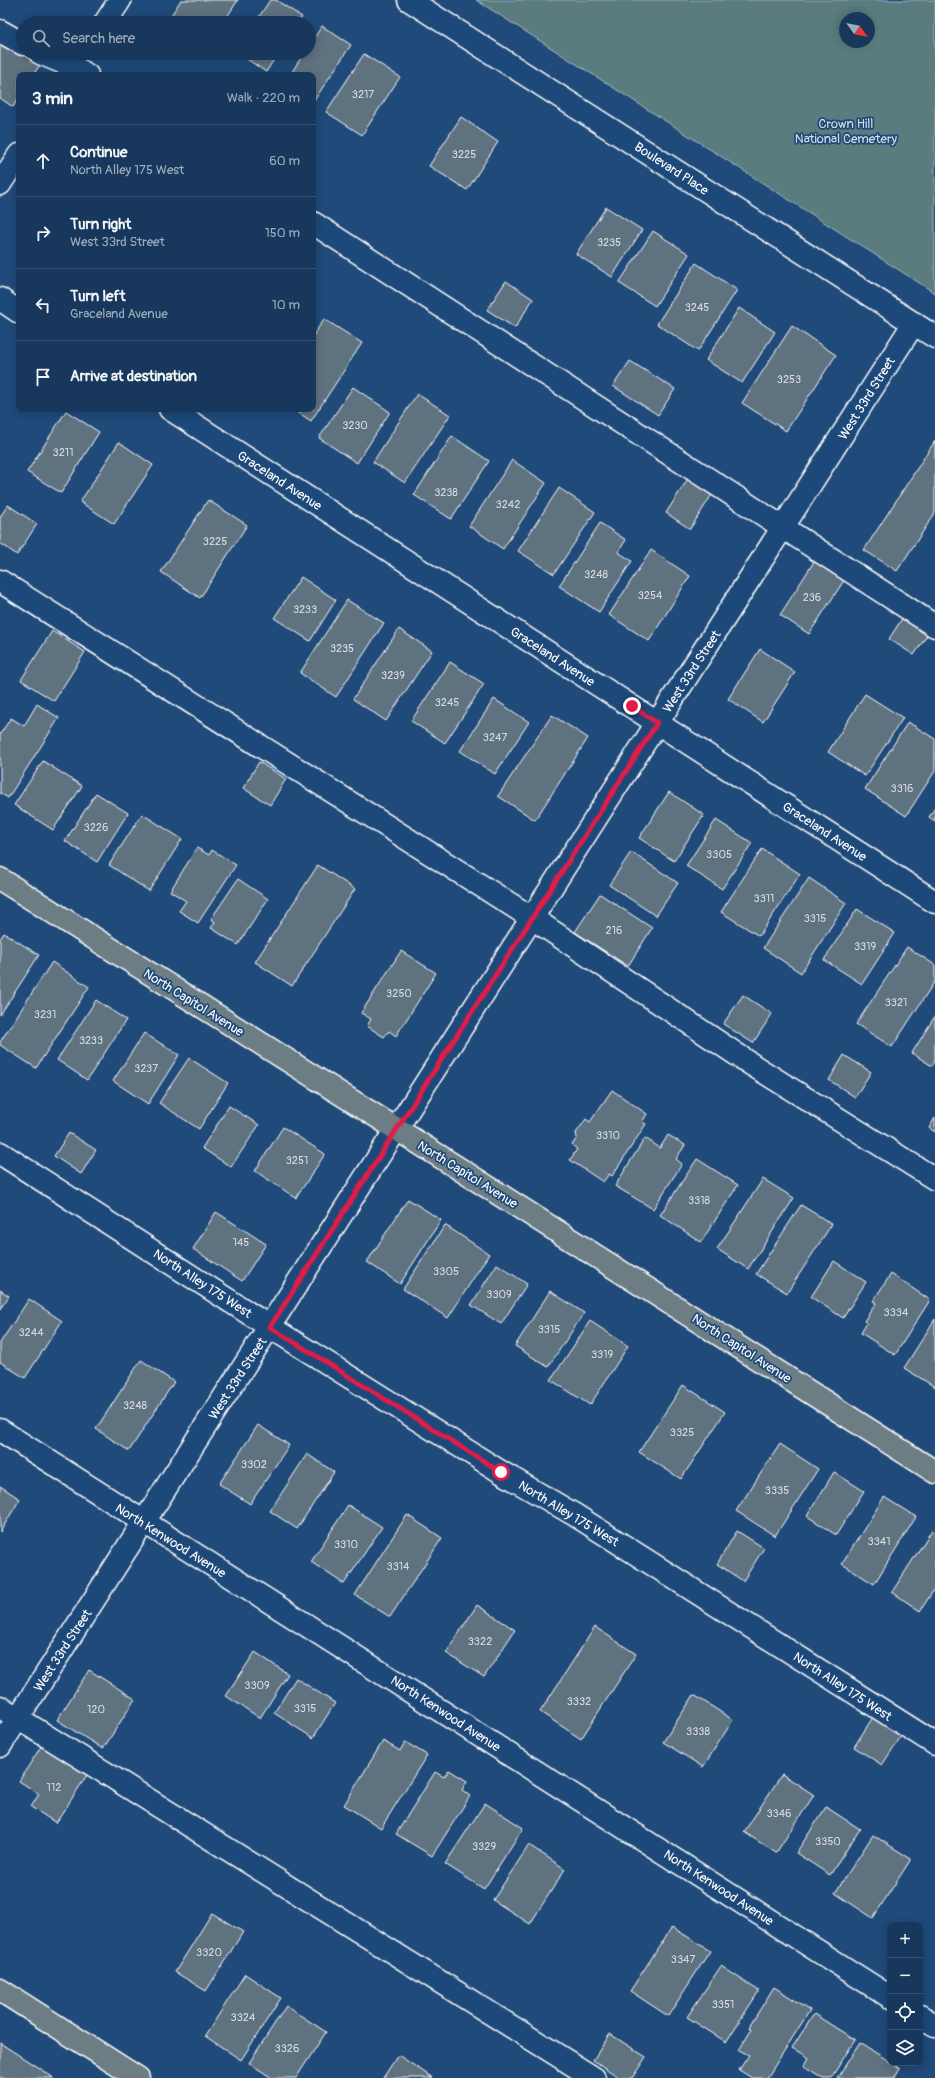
<!DOCTYPE html>
<html lang="en">
<head>
<meta charset="utf-8">
<style>
	body { margin:0; font-family:Pangolin,sans-serif; background:#203f62; color:#f1f3f6 }
	.controls { position:absolute; right:12px; bottom:12px; display:grid; overflow:hidden; border-radius:8px; box-shadow:0 2px 10px #0003 }
	.controls button { width:36px; height:36px; display:grid; place-items:center; padding:0; border:0; border-bottom:1px solid #365272; background:#17385c; color:#f1f3f6; font:20px sans-serif }
	.compass { position:absolute; left:839px; top:12px; width:36px; height:36px; border-radius:50%; background:#17385c; box-shadow:0 2px 10px #0003; rotate:123deg }
	.stop { position:absolute; width:12px; height:12px; margin:-9px; border:3px solid #e11d48; border-radius:50%; background:#fff }
	.stop.end { background:#e11d48; border-color:#fff; box-shadow:0 1px 4px #0008 }
	.list { margin:0; padding:0; list-style:none }
	h2 { display:flex; justify-content:space-between; align-items:center; height:52px; margin:0; padding:0 16px; font-size:17px }
	h2 small { font-size:13px; font-weight:400; color:#9eacbb }
	.list li { display:grid; grid-template-columns:26px 1fr auto; gap:12px; align-items:center; box-sizing:border-box; height:72px; padding:0 16px; border-top:1px solid #365272 }
	.list b { display:block; font-size:15px; white-space:nowrap }
	.list p { margin:0; font-size:13px; white-space:nowrap; color:#9eacbb }
	.list em { font-size:13px; font-style:normal; color:#9eacbb }
	.icon { flex:none; width:22px; height:22px; fill:none; stroke:currentColor; stroke-width:2; stroke-linecap:round; stroke-linejoin:round }
	.map { position:relative; flex:none; width:935px; height:2078px; overflow:hidden }
	.search { position:absolute; background:#17385c; box-shadow:0 2px 10px #0003; left:16px; top:16px; width:300px; height:44px; display:flex; align-items:center; gap:10px; box-sizing:border-box; padding:0 14px; border-radius:22px; color:#9eacbb; font-size:15px }
	.panel { position:absolute; background:#17385c; box-shadow:0 2px 10px #0003; left:16px; top:72px; width:300px; height:340px; border-radius:8px }
	.map>svg:first-child { display:block }
	.green { fill:#5a7b7f; stroke:#acbdbf; fill-rule:evenodd }
	.building { fill:#5f7280; stroke:#fff }
	.lines { fill:none; stroke-linecap:round; stroke-linejoin:round }
	.minor-casing { stroke:#fff; stroke-width:25 }
	.major-casing { stroke:#fff; stroke-width:25 }
	.minor { stroke:#1f4a7a; stroke-width:22 }
	.major { stroke:#6d7d84; stroke-width:22 }
	.route { stroke:#e11d48; stroke-width:5 }
	.labels { text-anchor:middle; stroke-width:3.5; stroke-linejoin:round; paint-order:stroke }
	.number-label { font-size:11px; fill:#d7dcdf }
	.park-label { font-size:13px; fill:#d6dedf; stroke:#1f4a7a }
	.street-label { font-size:13px; fill:#fff; stroke:#1f4a7a }
</style>
</head>
<body>
<div class="map">
<svg width="935" height="2078" viewBox="0 0 935 2078">
	<rect width="100%" height="100%" fill="#1f4a7a"/>
	<filter id="ink" filterUnits="userSpaceOnUse"><feTurbulence type="fractalNoise" baseFrequency=".025" numOctaves="2"/><feDisplacementMap in="SourceGraphic" scale="8" xChannelSelector="R" yChannelSelector="G"/><feConvolveMatrix kernelMatrix="1 2 1 2 8 2 1 2 1" color-interpolation-filters="sRGB"/></filter>
	<g filter="url(#ink)">
		<path class="green" d="M 476,0 L 935,0 L 935,293 ZM 845,18 L 869,18 L 869,42 L 845,42 Z"/>
		<path class="building" d="M 181,0 L 238,0 L 223,23 L 172,23 L 168,20 Z
			M 270,0 L 276,0 L 302,17 L 298,23 L 255,23 Z
			M 322,26 L 351,45 L 315,99 L 313,98 L 313,75 L 290,75 L 304,53 L 309,53 L 309,46 Z
			M 0,39 L 40,65 L 33,75 L 19,75 L 19,97 L 13,107 L 0,98 Z
			M 238,53 L 278,53 L 266,72 Z
			M 364,54 L 400,77 L 362,135 L 326,112 Z
			M 461,117 L 498,142 L 467,190 L 429,166 Z
			M 606,207 L 642,230 L 612,277 L 576,254 Z
			M 653,231 L 689,254 L 655,306 L 619,283 Z
			M 696,263 L 737,290 L 698,351 L 657,324 Z
			M 506,281 L 533,299 L 515,328 L 487,310 Z
			M 739,308 L 775,332 L 742,383 L 706,360 Z
			M 324,319 L 362,343 L 311,421 L 293,409 L 313,409 L 313,336 Z
			M 792,326 L 836,355 L 786,431 L 742,403 Z
			M 630,361 L 675,389 L 658,415 L 613,386 Z
			M 353,387 L 390,412 L 357,463 L 319,438 Z
			M 417,394 L 450,415 L 405,483 L 373,462 Z
			M 66,411 L 99,432 L 61,493 L 27,472 Z
			M 452,436 L 489,461 L 451,519 L 414,495 Z
			M 935,441 L 935,513 L 897,571 L 864,550 Z
			M 119,442 L 153,465 L 114,524 L 80,502 Z
			M 512,460 L 546,483 L 503,549 L 469,526 Z
			M 689,477 L 713,493 L 690,529 L 666,513 Z
			M 559,488 L 595,512 L 554,574 L 518,551 Z
			M 208,500 L 247,525 L 200,598 L 161,572 Z
			M 8,505 L 37,524 L 17,555 L 0,543 L 0,517 Z
			M 600,523 L 626,540 L 618,552 L 632,561 L 599,612 L 559,586 Z
			M 651,550 L 690,576 L 649,641 L 609,615 Z
			M 815,560 L 845,579 L 809,634 L 780,615 Z
			M 301,577 L 336,600 L 310,641 L 274,618 Z
			M 347,600 L 384,623 L 336,697 L 300,673 Z
			M 903,617 L 928,634 L 914,655 L 889,639 Z
			M 399,629 L 432,651 L 386,721 L 353,699 Z
			M 52,631 L 85,652 L 54,701 L 21,680 Z
			M 760,649 L 795,672 L 763,722 L 728,699 Z
			M 450,662 L 484,684 L 445,743 L 411,721 Z
			M 865,694 L 903,718 L 865,776 L 828,752 Z
			M 494,699 L 529,722 L 495,774 L 460,751 Z
			M 37,704 L 59,718 L 8,798 L 0,793 L 0,734 L 11,718 L 24,726 Z
			M 552,715 L 588,738 L 535,820 L 498,796 Z
			M 908,722 L 935,739 L 935,771 L 906,816 L 865,789 Z
			M 43,761 L 82,786 L 53,830 L 14,805 Z
			M 259,762 L 286,779 L 270,805 L 243,788 Z
			M 669,792 L 704,815 L 674,861 L 639,838 Z
			M 96,793 L 128,813 L 97,862 L 65,841 Z
			M 935,808 L 935,821 L 929,817 Z
			M 142,814 L 182,839 L 149,891 L 109,865 Z
			M 716,820 L 752,843 L 722,889 L 686,866 Z
			M 197,848 L 209,855 L 212,850 L 236,865 L 198,923 L 179,911 L 186,901 L 170,891 Z
			M 762,849 L 800,874 L 759,936 L 721,912 Z
			M 631,852 L 678,883 L 656,916 L 609,885 Z
			M 318,865 L 355,889 L 292,986 L 255,962 Z
			M 809,878 L 846,903 L 801,973 L 763,948 Z
			M 238,879 L 268,899 L 238,945 L 211,928 L 215,922 L 211,919 Z
			M 600,894 L 652,928 L 628,966 L 575,932 Z
			M 857,909 L 895,933 L 862,984 L 824,960 Z
			M 4,933 L 39,955 L 0,1015 L 0,939 Z
			M 907,947 L 935,965 L 935,981 L 892,1047 L 856,1024 Z
			M 401,951 L 436,973 L 396,1036 L 389,1031 L 384,1037 L 367,1026 L 371,1019 L 361,1013 Z
			M 52,962 L 89,987 L 36,1068 L 0,1045 L 0,1042 Z
			M 743,995 L 772,1014 L 753,1043 L 723,1024 Z
			M 96,1000 L 126,1020 L 87,1080 L 57,1060 Z
			M 935,1016 L 935,1060 L 932,1066 L 912,1053 Z
			M 144,1033 L 179,1055 L 148,1104 L 113,1081 Z
			M 844,1055 L 871,1072 L 855,1097 L 829,1080 Z
			M 189,1058 L 228,1083 L 199,1129 L 159,1103 Z
			M 612,1090 L 647,1114 L 642,1122 L 646,1124 L 612,1176 L 609,1174 L 603,1182 L 570,1160 L 577,1149 L 572,1145 L 577,1138 L 576,1133 L 586,1119 L 590,1122 Z
			M 229,1106 L 259,1125 L 231,1167 L 202,1148 Z
			M 935,1118 L 935,1132 L 929,1128 Z
			M 283,1127 L 325,1154 L 296,1198 L 255,1171 Z
			M 69,1133 L 96,1150 L 81,1174 L 54,1156 Z
			M 668,1135 L 685,1145 L 676,1159 L 682,1164 L 653,1209 L 615,1186 L 645,1138 L 660,1148 Z
			M 697,1159 L 738,1185 L 701,1242 L 660,1215 Z
			M 763,1179 L 794,1198 L 748,1269 L 717,1249 Z
			M 408,1199 L 441,1220 L 400,1284 L 367,1262 Z
			M 801,1205 L 832,1224 L 787,1293 L 756,1274 Z
			M 216,1212 L 266,1244 L 242,1281 L 193,1249 Z
			M 445,1225 L 489,1254 L 448,1318 L 403,1289 Z
			M 834,1261 L 866,1282 L 843,1318 L 811,1297 Z
			M 497,1264 L 527,1284 L 501,1324 L 471,1305 Z
			M 891,1274 L 930,1300 L 895,1355 L 861,1333 L 867,1323 L 864,1321 L 876,1303 L 873,1301 Z
			M 0,1290 L 9,1296 L 0,1309 Z
			M 550,1291 L 584,1313 L 548,1367 L 515,1346 Z
			M 29,1299 L 62,1321 L 25,1378 L 0,1362 L 0,1343 Z
			M 935,1319 L 935,1387 L 904,1368 Z
			M 590,1321 L 628,1346 L 590,1405 L 551,1380 Z
			M 141,1360 L 174,1382 L 129,1451 L 96,1429 Z
			M 683,1385 L 725,1412 L 681,1479 L 639,1452 Z
			M 258,1425 L 289,1445 L 250,1504 L 219,1484 Z
			M 780,1444 L 818,1469 L 775,1536 L 736,1511 Z
			M 307,1454 L 334,1472 L 297,1529 L 270,1511 Z
			M 834,1472 L 864,1491 L 836,1535 L 807,1516 Z
			M 0,1486 L 20,1499 L 0,1532 Z
			M 884,1497 L 916,1517 L 874,1584 L 842,1564 Z
			M 348,1505 L 382,1527 L 344,1584 L 311,1562 Z
			M 407,1515 L 442,1538 L 390,1617 L 355,1595 Z
			M 932,1530 L 935,1532 L 935,1588 L 920,1611 L 892,1592 Z
			M 737,1531 L 764,1548 L 743,1581 L 717,1564 Z
			M 477,1605 L 515,1630 L 484,1677 L 446,1653 Z
			M 595,1627 L 636,1654 L 581,1739 L 540,1712 Z
			M 255,1652 L 288,1674 L 260,1718 L 226,1696 Z
			M 89,1670 L 135,1699 L 103,1749 L 57,1720 Z
			M 296,1678 L 335,1703 L 313,1738 L 274,1713 Z
			M 694,1695 L 733,1720 L 703,1767 L 663,1742 Z
			M 873,1717 L 902,1735 L 882,1765 L 854,1747 Z
			M 383,1741 L 400,1751 L 405,1742 L 427,1755 L 381,1828 L 344,1805 Z
			M 42,1745 L 87,1775 L 56,1823 L 31,1807 L 39,1794 L 19,1781 Z
			M 449,1770 L 467,1781 L 462,1790 L 470,1796 L 432,1856 L 396,1834 L 435,1772 L 444,1777 Z
			M 782,1774 L 814,1795 L 776,1853 L 744,1832 Z
			M 485,1803 L 523,1828 L 484,1889 L 445,1864 Z
			M 826,1807 L 860,1829 L 830,1875 L 796,1853 Z
			M 873,1835 L 911,1859 L 873,1918 L 835,1893 Z
			M 529,1845 L 565,1869 L 530,1924 L 493,1900 Z
			M 212,1913 L 243,1932 L 206,1991 L 175,1972 Z
			M 672,1927 L 710,1951 L 668,2016 L 630,1991 Z
			M 721,1966 L 759,1991 L 726,2042 L 687,2017 Z
			M 245,1974 L 281,1998 L 241,2060 L 205,2036 Z
			M 774,1987 L 810,2010 L 767,2078 L 752,2078 L 739,2070 L 749,2055 L 739,2050 L 752,2029 L 749,2027 Z
			M 286,2006 L 326,2032 L 296,2078 L 272,2078 L 249,2063 Z
			M 814,2014 L 855,2040 L 831,2078 L 823,2078 L 804,2066 L 809,2058 L 792,2048 Z
			M 610,2034 L 646,2057 L 632,2078 L 620,2078 L 593,2060 Z
			M 0,2043 L 54,2078 L 0,2078 Z
			M 860,2043 L 900,2068 L 894,2078 L 837,2078 Z
			M 398,2055 L 433,2078 L 383,2078 Z"/>
		<g class="lines">
			<g class="minor-casing">
				<path id="minor" d="M 409,0 L 935,337
					M 105,23 L 120,0
					M 0,31 L 23,44
					M 40,53 L 76,68 L 87,75
					M 0,184 L 19,155
					M 313,223 L 935,626
					M 0,299 L 19,312
					M 170,409 L 935,902
					M 0,581 L 532,918 L 754,1066 L 935,1179
					M 0,1153 L 270,1327 L 501,1472 L 575,1515 L 935,1744
					M 0,1430 L 890,1997
					M 0,1707 L 594,2078
					M 0,1746 L 914,323
					M 920,2016 L 935,2025"/>
			</g>
			<g class="major-casing">
				<path id="major" d="M 0,879 L 414,1140 L 935,1472
					M 0,1990 L 138,2078"/>
			</g>
			<use href="#minor" class="minor"/>
			<use href="#major" class="major"/>
		</g>
	</g>
	<g class="lines" filter="url(#ink)">
		<path class="route" d="M 501,1472 L 270,1327 L 657,723 L 632,706"/>
	</g>
	<g class="labels">
		<g class="number-label">
			<text x="363" y="98">3217</text>
			<text x="464" y="158">3225</text>
			<text x="609" y="246">3235</text>
			<text x="697" y="311">3245</text>
			<text x="789" y="383">3253</text>
			<text x="355" y="429">3230</text>
			<text x="63" y="456">3211</text>
			<text x="446" y="496">3238</text>
			<text x="508" y="508">3242</text>
			<text x="215" y="545">3225</text>
			<text x="596" y="578">3248</text>
			<text x="650" y="599">3254</text>
			<text x="812" y="601">236</text>
			<text x="305" y="613">3233</text>
			<text x="342" y="652">3235</text>
			<text x="393" y="679">3239</text>
			<text x="447" y="706">3245</text>
			<text x="495" y="741">3247</text>
			<text x="902" y="792">3316</text>
			<text x="96" y="831">3226</text>
			<text x="719" y="858">3305</text>
			<text x="764" y="902">3311</text>
			<text x="815" y="922">3315</text>
			<text x="614" y="934">216</text>
			<text x="865" y="950">3319</text>
			<text x="399" y="997">3250</text>
			<text x="896" y="1006">3321</text>
			<text x="45" y="1018">3231</text>
			<text x="91" y="1044">3233</text>
			<text x="146" y="1072">3237</text>
			<text x="608" y="1139">3310</text>
			<text x="297" y="1164">3251</text>
			<text x="699" y="1204">3318</text>
			<text x="241" y="1246">145</text>
			<text x="446" y="1275">3305</text>
			<text x="499" y="1298">3309</text>
			<text x="896" y="1316">3334</text>
			<text x="549" y="1333">3315</text>
			<text x="31" y="1336">3244</text>
			<text x="602" y="1358">3319</text>
			<text x="135" y="1409">3248</text>
			<text x="682" y="1436">3325</text>
			<text x="254" y="1468">3302</text>
			<text x="777" y="1494">3335</text>
			<text x="879" y="1545">3341</text>
			<text x="346" y="1548">3310</text>
			<text x="398" y="1570">3314</text>
			<text x="480" y="1645">3322</text>
			<text x="257" y="1689">3309</text>
			<text x="579" y="1705">3332</text>
			<text x="305" y="1712">3315</text>
			<text x="96" y="1713">120</text>
			<text x="698" y="1735">3338</text>
			<text x="54" y="1791">112</text>
			<text x="779" y="1817">3346</text>
			<text x="828" y="1845">3350</text>
			<text x="484" y="1850">3329</text>
			<text x="209" y="1956">3320</text>
			<text x="683" y="1963">3347</text>
			<text x="723" y="2008">3351</text>
			<text x="243" y="2021">3324</text>
			<text x="287" y="2052">3326</text>
		</g>
		<g class="park-label">
			<text x="846" y="128">Crown Hill<tspan x="846" dy="15">National Cemetery</tspan></text>
		</g>
		<g class="street-label">
			<text transform="translate(672 168) rotate(33)" y="5">Boulevard Place</text>
			<text transform="translate(866 398) rotate(-58)" y="5">West 33rd Street</text>
			<text transform="translate(280 480) rotate(33)" y="5">Graceland Avenue</text>
			<text transform="translate(553 656) rotate(33)" y="5">Graceland Avenue</text>
			<text transform="translate(691 671) rotate(-57)" y="5">West 33rd Street</text>
			<text transform="translate(825 831) rotate(33)" y="5">Graceland Avenue</text>
			<text transform="translate(194 1002) rotate(32)" y="5">North Capitol Avenue</text>
			<text transform="translate(468 1174) rotate(32)" y="5">North Capitol Avenue</text>
			<text transform="translate(203 1283) rotate(33)" y="5">North Alley 175 West</text>
			<text transform="translate(742 1348) rotate(33)" y="5">North Capitol Avenue</text>
			<text transform="translate(237 1378) rotate(-57)" y="5">West 33rd Street</text>
			<text transform="translate(569 1513) rotate(31)" y="5">North Alley 175 West</text>
			<text transform="translate(171 1540) rotate(32)" y="5">North Kenwood Avenue</text>
			<text transform="translate(62 1650) rotate(-57)" y="5">West 33rd Street</text>
			<text transform="translate(843 1686) rotate(33)" y="5">North Alley 175 West</text>
			<text transform="translate(446 1713) rotate(33)" y="5">North Kenwood Avenue</text>
			<text transform="translate(719 1887) rotate(33)" y="5">North Kenwood Avenue</text>
		</g>
	</g>
</svg>
<div class="controls">
<button>+</button>
<button>−</button>
<button><svg class="icon" aria-label="locate" viewBox="0 0 24 24"><circle cx="12" cy="12" r="6"/><path d="M12 2v4M12 18v4M2 12h4M18 12h4"/></svg></button>
<button><svg class="icon" aria-label="layers" viewBox="0 0 24 24"><path d="M12 4l9 5-9 5-9-5zM3 14l9 5 9-5"/></svg></button>
</div>
<svg class="compass" viewBox="-18 -18 36 36"><path d="M0-13l5 13h-10z" fill="#e53935"/><path d="M0 13l5-13h-10z" fill="#9eacbb"/></svg>
<div class="stop" style="left:501px;top:1472px"></div>
<div class="stop end" style="left:632px;top:706px"></div>
<div class="search"><svg class="icon" aria-label="search" viewBox="0 0 24 24"><circle cx="10" cy="10" r="6"/><path d="M15 15l6 6"/></svg>Search here</div>
<section class="panel">
<h2>3 min<small>Walk · 220 m</small></h2>
<ul class="list">
<li><svg class="icon" aria-label="ahead" viewBox="0 0 24 24"><path d="M12 20V5M6 11l6-6 6 6"/></svg><div><b>Continue</b><p>North Alley 175 West</p></div><em>60 m</em></li>
<li><svg class="icon" aria-label="right" viewBox="0 0 24 24"><path d="M7 20v-9h11M14 6l5 5-5 5"/></svg><div><b>Turn right</b><p>West 33rd Street</p></div><em>150 m</em></li>
<li><svg class="icon" aria-label="left" viewBox="0 0 24 24"><path d="M17 20v-9H6M10 6l-5 5 5 5"/></svg><div><b>Turn left</b><p>Graceland Avenue</p></div><em>10 m</em></li>
<li><svg class="icon" aria-label="arrive" viewBox="0 0 24 24"><path d="M6 21V4h12l-3 4 3 4H6"/></svg><div><b>Arrive at destination</b></div></li>
</ul>
</section>
</div>
</body>
</html>
